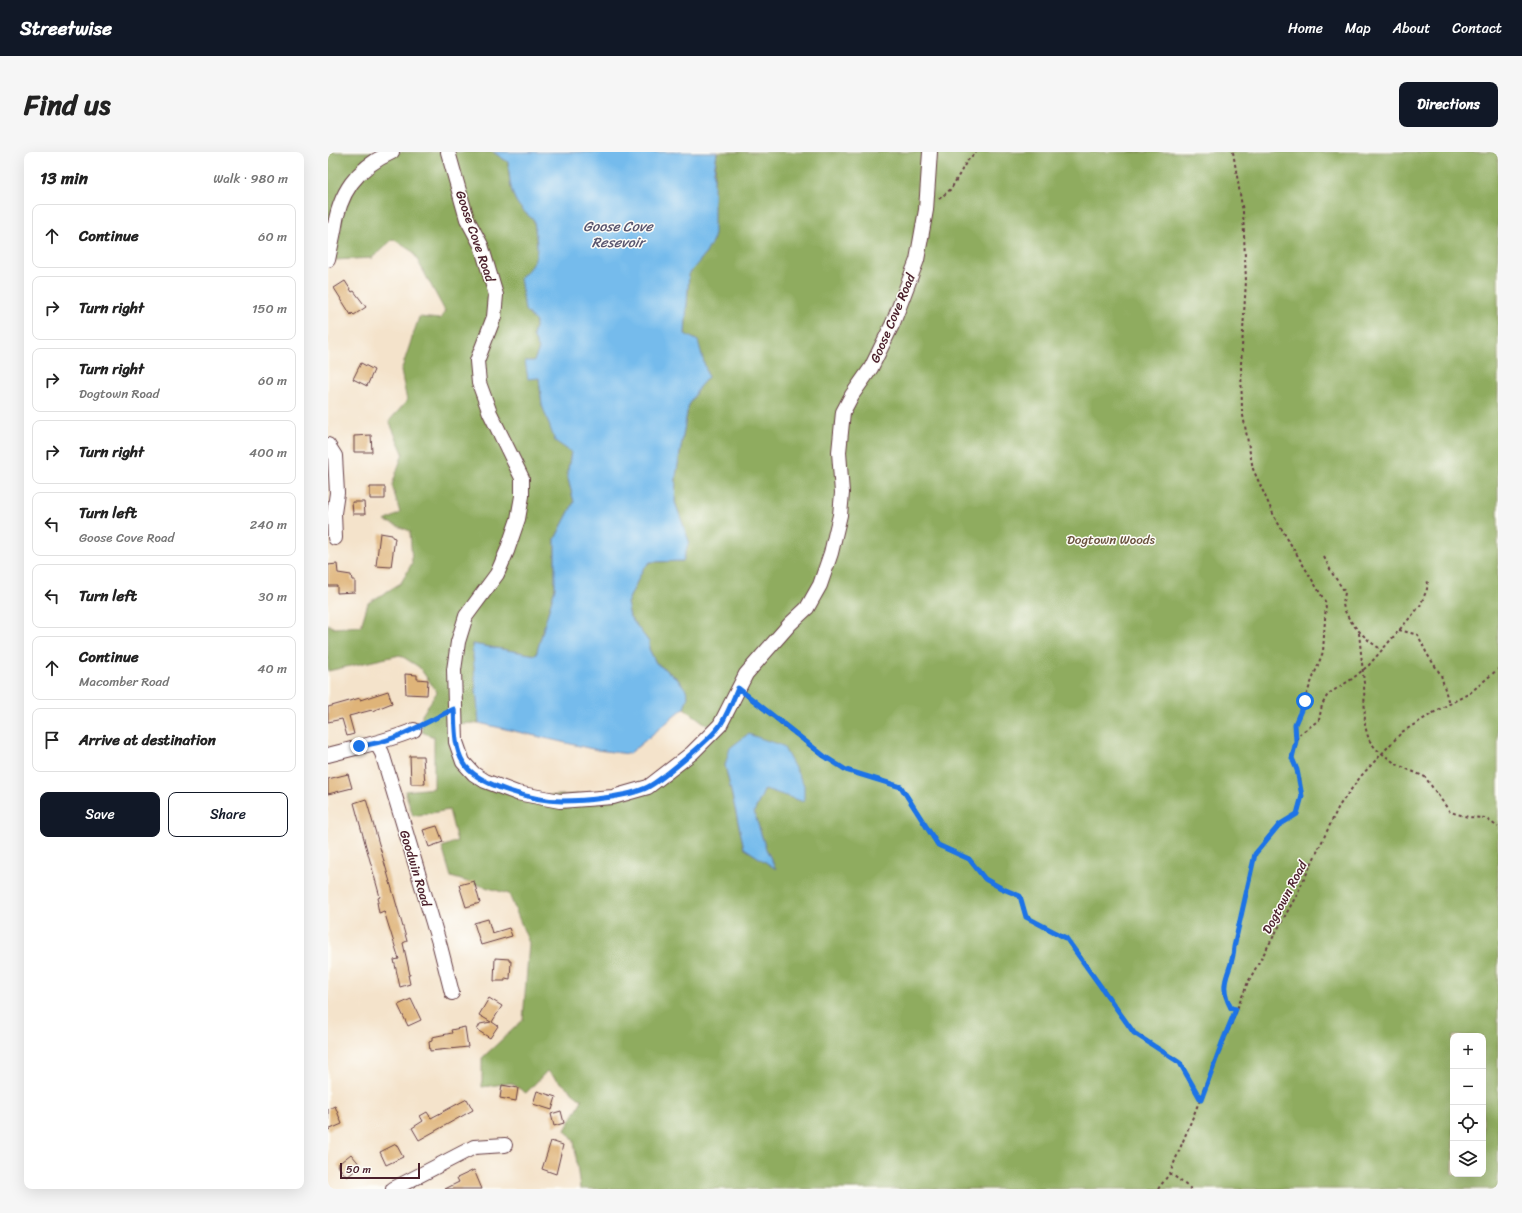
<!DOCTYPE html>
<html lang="en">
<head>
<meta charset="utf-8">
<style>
	body { margin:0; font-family:Sriracha,sans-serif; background:#f6f6f6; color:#222 }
	.controls { position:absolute; right:12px; bottom:12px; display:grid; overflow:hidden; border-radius:8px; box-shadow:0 4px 16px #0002 }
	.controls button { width:36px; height:36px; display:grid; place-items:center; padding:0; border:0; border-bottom:1px solid #e0e0e0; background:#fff; color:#222; font:20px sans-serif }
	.scale { position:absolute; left:12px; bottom:10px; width:80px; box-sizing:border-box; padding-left:4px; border:2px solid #4a1f2b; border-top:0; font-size:11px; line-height:14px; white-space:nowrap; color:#4a1f2b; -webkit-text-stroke:3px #fdfcf7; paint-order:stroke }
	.stop { position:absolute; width:12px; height:12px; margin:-9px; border:3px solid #1a73e8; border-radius:50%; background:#fff }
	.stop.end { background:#1a73e8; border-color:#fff; box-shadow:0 1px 4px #0008 }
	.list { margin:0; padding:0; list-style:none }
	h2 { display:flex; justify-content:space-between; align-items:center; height:52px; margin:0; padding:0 16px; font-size:17px }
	h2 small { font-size:13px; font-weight:400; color:#767676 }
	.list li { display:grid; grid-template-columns:26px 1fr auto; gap:12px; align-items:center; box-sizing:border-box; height:64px; margin:0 8px 8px; padding:0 8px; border:1px solid #e0e0e0; border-radius:8px }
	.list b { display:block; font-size:15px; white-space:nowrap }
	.list p { margin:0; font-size:13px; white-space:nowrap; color:#767676 }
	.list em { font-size:13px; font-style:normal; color:#767676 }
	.actions { display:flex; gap:8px; padding:12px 16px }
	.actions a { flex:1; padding:9px 0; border:1px solid #111827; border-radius:8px; text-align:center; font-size:14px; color:#111827 }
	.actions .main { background:#111827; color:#fff }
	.icon { flex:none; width:22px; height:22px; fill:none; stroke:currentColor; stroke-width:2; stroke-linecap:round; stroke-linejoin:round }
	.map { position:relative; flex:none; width:1170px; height:1037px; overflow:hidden; border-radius:8px }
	header { display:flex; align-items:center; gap:24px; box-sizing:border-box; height:56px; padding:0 20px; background:#111827; color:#fff }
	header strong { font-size:19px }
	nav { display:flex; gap:22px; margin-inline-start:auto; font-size:14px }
	.intro { display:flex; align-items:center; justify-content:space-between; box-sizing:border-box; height:96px; padding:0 24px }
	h1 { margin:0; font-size:28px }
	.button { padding:10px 18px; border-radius:8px; background:#111827; color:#fff; font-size:14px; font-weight:700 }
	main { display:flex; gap:24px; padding:0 24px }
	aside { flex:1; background:#fff; border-radius:8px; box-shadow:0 4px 16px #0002 }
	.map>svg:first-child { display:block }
	.forest { fill:#8fac5f; stroke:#6c6645; fill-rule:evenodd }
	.water { fill:#75bbec; stroke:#606d8c }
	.building { fill:#dfb479 }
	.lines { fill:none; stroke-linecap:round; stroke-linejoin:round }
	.minor-casing { stroke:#643c43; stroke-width:16 }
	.path { stroke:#643c43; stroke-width:2; stroke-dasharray:3 3; stroke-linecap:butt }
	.minor { stroke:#fff; stroke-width:14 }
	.route { stroke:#1a73e8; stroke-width:5 }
	.labels { text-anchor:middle; stroke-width:3; stroke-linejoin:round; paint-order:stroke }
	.street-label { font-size:13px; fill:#4a1f2b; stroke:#fdfcf7 }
	.park-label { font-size:13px; fill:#6a523e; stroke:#fdfcf7 }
	.water-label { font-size:14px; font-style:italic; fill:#59566f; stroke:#fdfcf7 }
</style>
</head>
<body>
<header>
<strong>Streetwise</strong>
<nav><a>Home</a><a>Map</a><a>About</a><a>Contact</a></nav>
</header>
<div class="intro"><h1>Find us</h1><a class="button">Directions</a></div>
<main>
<aside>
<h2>13 min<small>Walk · 980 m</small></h2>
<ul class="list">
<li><svg class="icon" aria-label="ahead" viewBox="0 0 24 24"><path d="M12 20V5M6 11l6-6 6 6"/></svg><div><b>Continue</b></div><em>60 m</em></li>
<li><svg class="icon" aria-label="right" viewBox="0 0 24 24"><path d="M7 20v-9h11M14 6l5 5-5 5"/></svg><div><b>Turn right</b></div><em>150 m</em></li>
<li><svg class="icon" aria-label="right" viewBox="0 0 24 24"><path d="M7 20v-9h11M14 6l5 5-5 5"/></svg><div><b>Turn right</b><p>Dogtown Road</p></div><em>60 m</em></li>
<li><svg class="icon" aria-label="right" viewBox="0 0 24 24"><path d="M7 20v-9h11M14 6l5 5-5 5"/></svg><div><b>Turn right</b></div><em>400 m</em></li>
<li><svg class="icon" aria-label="left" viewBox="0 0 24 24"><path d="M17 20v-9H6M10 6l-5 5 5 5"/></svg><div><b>Turn left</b><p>Goose Cove Road</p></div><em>240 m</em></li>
<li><svg class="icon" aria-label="left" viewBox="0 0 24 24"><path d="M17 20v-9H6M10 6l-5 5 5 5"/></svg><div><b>Turn left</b></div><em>30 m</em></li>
<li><svg class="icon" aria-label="ahead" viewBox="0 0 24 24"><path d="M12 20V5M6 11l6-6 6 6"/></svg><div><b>Continue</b><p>Macomber Road</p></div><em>40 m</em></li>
<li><svg class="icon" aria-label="arrive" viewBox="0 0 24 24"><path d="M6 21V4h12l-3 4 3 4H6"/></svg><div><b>Arrive at destination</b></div></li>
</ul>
<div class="actions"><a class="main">Save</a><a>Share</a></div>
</aside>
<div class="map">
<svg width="1170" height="1037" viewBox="0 0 1170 1037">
	<rect width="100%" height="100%" fill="#fdfcf7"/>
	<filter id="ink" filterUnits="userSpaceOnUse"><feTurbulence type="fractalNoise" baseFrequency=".025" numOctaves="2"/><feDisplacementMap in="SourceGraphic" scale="8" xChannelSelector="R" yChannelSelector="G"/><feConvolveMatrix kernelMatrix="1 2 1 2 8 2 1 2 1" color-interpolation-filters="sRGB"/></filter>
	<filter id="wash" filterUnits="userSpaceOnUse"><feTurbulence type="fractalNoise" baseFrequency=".012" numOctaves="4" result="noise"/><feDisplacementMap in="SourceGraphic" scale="16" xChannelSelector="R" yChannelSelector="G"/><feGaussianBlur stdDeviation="0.9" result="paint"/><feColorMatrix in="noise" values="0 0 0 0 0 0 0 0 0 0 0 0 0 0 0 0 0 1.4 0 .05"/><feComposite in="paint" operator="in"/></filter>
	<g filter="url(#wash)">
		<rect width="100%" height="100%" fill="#f4e3cb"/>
		<path class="forest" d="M 0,0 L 165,0 L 180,10 C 182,37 183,51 206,68 L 210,102 L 202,116 L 197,158 L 208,170 L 205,184 L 211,197 L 206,209 L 197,209 L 211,226 L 214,253 L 243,300 L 239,323 L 246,350 L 227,387 L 227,436 L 208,503 L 144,492 L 151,571 L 120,572 L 122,595 L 133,617 L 193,645 L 322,639 L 390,581 L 356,556 L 360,544 L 350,527 L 328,511 L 321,497 L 321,490 L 302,465 L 299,451 L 315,417 L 322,410 L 355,409 L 361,390 L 347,350 L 348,324 L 360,255 L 371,235 L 380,225 L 357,182 L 361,122 L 378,101 L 389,0 L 1170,0 L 1170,1037 L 252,1037 L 246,989 L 237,978 L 254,948 L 219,919 L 198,941 L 183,931 L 154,935 L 154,906 L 195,868 L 201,791 L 181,742 L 123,725 L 114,695 L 129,689 L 121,658 L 85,664 L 77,639 L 106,636 L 106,585 L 94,580 L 94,563 L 109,540 L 91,515 L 72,503 L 0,519 L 0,472 L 6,476 L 33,474 L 40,451 L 73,431 L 84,411 L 82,379 L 57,369 L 72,361 L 64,333 L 75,301 L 61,269 L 79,249 L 73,219 L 91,165 L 112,167 L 117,159 L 85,100 L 65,87 L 44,106 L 6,108 L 13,74 L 0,71 ZM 397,613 L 437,637 L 426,660 L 438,697 L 447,716 L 416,696 ZM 1125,884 L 1155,884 L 1155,1022 L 1125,1022 Z"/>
		<path class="water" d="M 165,0 L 389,0 L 386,19 L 386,86 L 378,101 L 361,122 L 357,182 L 370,189 L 380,225 L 371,235 L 360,255 L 348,324 L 347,350 L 361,389 L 355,409 L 322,410 L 315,417 L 299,451 L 302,465 L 321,490 L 321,497 L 328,511 L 350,527 L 358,538 L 360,544 L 356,556 L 301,602 L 269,598 L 151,571 L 144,492 L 208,503 L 227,436 L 227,387 L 246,350 L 239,323 L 243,300 L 227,289 L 214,253 L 211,226 L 200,227 L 197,209 L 206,209 L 211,197 L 205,184 L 208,170 L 197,158 L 192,126 C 215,105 209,96 206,68 C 182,50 183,38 180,10 Z
			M 420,582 L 455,594 L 476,633 L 476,650 L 437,637 L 426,660 L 438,697 L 448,717 L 416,696 L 397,613 L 402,596 Z"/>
		<g id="blocks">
			<path class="building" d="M 17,129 L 24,140 L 26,139 L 38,155 L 26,163 L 24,161 L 23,163 L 6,136 Z
				M 33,211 L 46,218 L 39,234 L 25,227 Z
				M 43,283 L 44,300 L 26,300 L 26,284 Z
				M 42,335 L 57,335 L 57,347 L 42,347 Z
				M 24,350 L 36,350 L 37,362 L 25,362 Z
				M 52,381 L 64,383 L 64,385 L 67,386 L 63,415 L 48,414 Z
				M 9,412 L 10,421 L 23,423 L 24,428 L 27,428 L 27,440 L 9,441 L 9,434 L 0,434 L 0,413 Z
				M 77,522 L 89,523 L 89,527 L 100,528 L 99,543 L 78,542 Z
				M 60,539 L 64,551 L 44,559 L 44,558 L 21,564 L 26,582 L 19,584 L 14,567 L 0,570 L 0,555 L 32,546 L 32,548 Z
				M 82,604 L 95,604 L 97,632 L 83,632 Z
				M 20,622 L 24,636 L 0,642 L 0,627 Z
				M 38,647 L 79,789 L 75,791 L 82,823 L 80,823 L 82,832 L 72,835 L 66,808 L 71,807 L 56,759 L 51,761 L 49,750 L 51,750 L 50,746 L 52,745 L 26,651 Z
				M 109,674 L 115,690 L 101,695 L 95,678 Z
				M 146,729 L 152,751 L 138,755 L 131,733 Z
				M 160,767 L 164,781 L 181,776 L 184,784 L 153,793 L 146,771 Z
				M 167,806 L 181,807 L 181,809 L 183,809 L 182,827 L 177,826 L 177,829 L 166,829 Z
				M 161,846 L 174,854 L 164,870 L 170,874 L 162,886 L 149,878 L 152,872 L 163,870 L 151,863 Z
				M 83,847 L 93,868 L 80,874 L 70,853 Z
				M 137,875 L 140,895 L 102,899 L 101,890 L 104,889 L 104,885 L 124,881 L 123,878 Z
				M 174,933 L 190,936 L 188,949 L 172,946 Z
				M 209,939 L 228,945 L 224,958 L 205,952 Z
				M 139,947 L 145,958 L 91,988 L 84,976 L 95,969 L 92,964 L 99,960 L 103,966 Z
				M 7,954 L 14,972 L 0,978 L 0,957 Z
				M 233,959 L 236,971 L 226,974 L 223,962 Z
				M 223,989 L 235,993 L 228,1022 L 214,1017 Z
				M 68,992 L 75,1005 L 58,1013 L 52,1000 Z
				M 23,1002 L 33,1014 L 19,1025 L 9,1013 Z
				M 146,1018 L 154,1037 L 117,1037 L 131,1030 L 129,1026 Z"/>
		</g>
	</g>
	<g filter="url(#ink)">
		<use href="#blocks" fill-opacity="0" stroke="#643c43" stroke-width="1"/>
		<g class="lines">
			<g class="minor-casing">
				<path id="minor" d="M 120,0 L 139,67 L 153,93 L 168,143 L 166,165 L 149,209 L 151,231 L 162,261 L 194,326 L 194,344 L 190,367 L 179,399 L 169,422 L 138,464 L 130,490 L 126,518 L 128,590 L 135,610 L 146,622 L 157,629 L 189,641 L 232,649 L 285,645 L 320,635 L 364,601 L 392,573 L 418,522 L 462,472 L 479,456 L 492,433 L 503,401 L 512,363 L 514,341 L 511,300 L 515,260 L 524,243 L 543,216 L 565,171 L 589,108 L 598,58 L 602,0
					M 0,78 L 6,79 L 0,108
					M 6,79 C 11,41 28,16 64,0
					M 0,293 L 7,304 L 9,341 L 6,361 L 7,386
					M 49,592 L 54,601 L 112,794 L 124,841
					M 0,603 C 29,595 58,590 86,578
					M 65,1037 L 146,995 L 177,993"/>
			</g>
			<path class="path" d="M 905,0 L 915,60 L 918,129 L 913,212 L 914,258 L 925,317 L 947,366 L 998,451 L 995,500 L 967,572 L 968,589 L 964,606 L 969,618 L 974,644 L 969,662 L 951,673 L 927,702 L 906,795 C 905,821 888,828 903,856 L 908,857
				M 611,47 L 623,37 L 639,9 L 648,0
				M 996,405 L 1004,421 L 1017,440 C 1017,443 1015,448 1015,452 C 1017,468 1040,490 1053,497
				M 1071,478 L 1090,483 L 1099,502 L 1113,523 L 1121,552
				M 1031,481 L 1036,531 L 1037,574 L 1041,588 L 1048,597 L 1068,612 L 1097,625 L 1122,660 L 1140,665 L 1157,666 L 1170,675
				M 419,544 L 495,604 L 518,618 L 573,635 L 610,693 L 641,707 L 657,727 L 673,736 L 692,744 L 698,765 L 738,786 L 806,881 L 852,911 L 873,948
				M 96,572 L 115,562
				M 968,588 L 972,582 L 991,568 L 994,553 L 1000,542 L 1024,527 L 1041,513 L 1092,454 L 1099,437 L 1100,428
				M 842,1021 L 863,1037
				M 830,1037 L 842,1021 L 920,830 L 967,746 L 1011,654 L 1033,624 L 1074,580 L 1110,558 L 1142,541 L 1170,517"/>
			<use href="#minor" class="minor"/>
		</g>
	</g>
	<g class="lines" filter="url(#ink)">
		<path class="route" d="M 31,594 C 69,590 93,572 126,557 C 127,574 126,595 135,610 C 148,634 208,649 234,649 C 255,649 301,645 320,635 C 335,627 385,585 393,572 C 400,561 405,548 410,536 L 496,604 L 518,618 L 573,635 L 610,693 L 641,707 L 657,727 L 673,736 L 692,744 L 698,765 L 738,786 L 806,881 L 852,911 L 873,948 L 894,891 L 908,857 L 903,856 C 888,828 905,821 906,795 L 927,702 L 951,673 L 969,662 L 974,644 L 969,618 L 964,606 L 968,589 L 967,572 L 977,549"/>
	</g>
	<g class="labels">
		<g class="street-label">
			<text transform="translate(148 84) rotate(71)" y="5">Goose Cove Road</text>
			<text transform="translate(564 166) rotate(-67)" y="5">Goose Cove Road</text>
			<text transform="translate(88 716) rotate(73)" y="5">Goodwin Road</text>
			<text transform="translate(956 745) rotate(-62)" y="5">Dogtown Road</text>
		</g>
		<g class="park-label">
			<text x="783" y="392">Dogtown Woods</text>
		</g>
		<g class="water-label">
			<text x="290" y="79">Goose Cove<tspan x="290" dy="16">Resevoir</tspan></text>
		</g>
	</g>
</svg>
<div class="controls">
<button>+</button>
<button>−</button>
<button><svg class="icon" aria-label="locate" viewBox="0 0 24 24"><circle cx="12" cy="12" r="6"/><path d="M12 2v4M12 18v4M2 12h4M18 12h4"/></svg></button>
<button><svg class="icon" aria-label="layers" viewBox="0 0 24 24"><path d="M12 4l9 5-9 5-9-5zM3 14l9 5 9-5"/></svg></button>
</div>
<div class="scale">50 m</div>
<div class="stop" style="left:977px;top:549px"></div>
<div class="stop end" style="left:31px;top:594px"></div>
</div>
</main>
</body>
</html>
